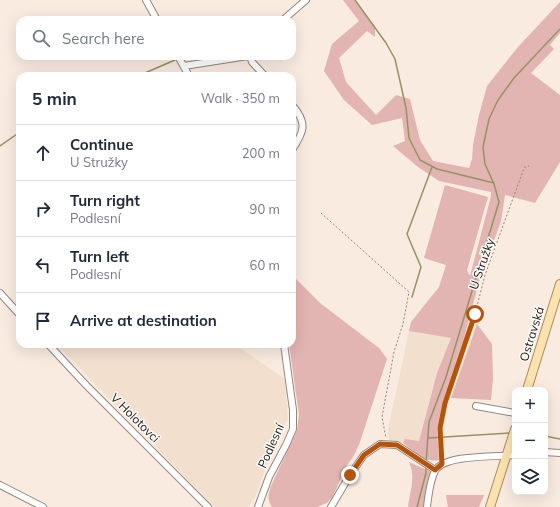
<!DOCTYPE html>
<html lang="en">
<head>
<meta charset="utf-8">
<style>
	body { margin:0; font-family:Mulish,sans-serif; background:#f6f6f7; color:#1f2937 }
	.controls { position:absolute; right:12px; bottom:12px; display:grid; overflow:hidden; border-radius:8px; box-shadow:0 4px 16px #0002 }
	.controls button { width:36px; height:36px; display:grid; place-items:center; padding:0; border:0; border-bottom:1px solid #e0e1e3; background:#fff; color:#1f2937; font:20px sans-serif }
	.stop { position:absolute; width:12px; height:12px; margin:-9px; border:3px solid #b45309; border-radius:50%; background:#fff }
	.stop.end { background:#b45309; border-color:#fff; box-shadow:0 1px 4px #0008 }
	.list { margin:0; padding:0; list-style:none }
	h2 { display:flex; justify-content:space-between; align-items:center; height:52px; margin:0; padding:0 16px; font-size:17px }
	h2 small { font-size:13px; font-weight:400; color:#747a83 }
	.list li { display:grid; grid-template-columns:26px 1fr auto; gap:12px; align-items:center; box-sizing:border-box; height:56px; padding:0 16px; border-top:1px solid #e0e1e3 }
	.list b { display:block; font-size:15px; white-space:nowrap }
	.list p { margin:0; font-size:13px; white-space:nowrap; color:#747a83 }
	.list em { font-size:13px; font-style:normal; color:#747a83 }
	.icon { flex:none; width:22px; height:22px; fill:none; stroke:currentColor; stroke-width:2; stroke-linecap:round; stroke-linejoin:round }
	.map { position:relative; flex:none; width:560px; height:507px; overflow:hidden }
	.search { position:absolute; background:#fff; box-shadow:0 4px 16px #0002; left:16px; top:16px; width:280px; height:44px; display:flex; align-items:center; gap:10px; box-sizing:border-box; padding:0 14px; border-radius:12px; color:#747a83; font-size:15px }
	.panel { position:absolute; background:#fff; box-shadow:0 4px 16px #0002; left:16px; top:72px; width:280px; height:276px; border-radius:12px }
	.map>svg:first-child { display:block }
	.built { fill:#f2dfce }
	.green { fill:#e2b4b2 }
	.lines { fill:none; stroke-linecap:round; stroke-linejoin:round }
	.stream { stroke:#979263; stroke-width:1.5 }
	.minor-casing { stroke:#94887e; stroke-width:8 }
	.major-casing { stroke:#ab8e57; stroke-width:10 }
	.path { stroke:#8f867e; stroke-width:1; stroke-dasharray:2 2; stroke-linecap:butt }
	.minor { stroke:#fff; stroke-width:6 }
	.major { stroke:#fbe2b0; stroke-width:8 }
	.route { stroke:#b45309; stroke-width:5 }
	.labels { text-anchor:middle; stroke-width:3; stroke-linejoin:round; paint-order:stroke }
	.street-label { font-size:12px; fill:#191511; stroke:#fdfbf8 }
</style>
</head>
<body>
<div class="map">
<svg width="560" height="507" viewBox="0 0 560 507">
	<rect width="100%" height="100%" fill="#f9ebe0"/>
	<path class="built" d="M 409,331 L 451,338 L 437,373 L 419,441 L 405,439 L 403,443 L 389,442 L 388,429 Z
		M 56,344 L 234,344 L 285,379 L 288,419 L 272,450 L 255,498 L 248,507 L 214,507 Z"/>
	<path class="green" d="M 343,0 L 354,0 L 375,26 L 375,37 L 367,31 L 339,58 L 346,82 L 376,115 L 396,95 L 410,99 L 420,140 L 433,161 L 469,168 L 472,159 L 473,145 L 479,115 L 487,86 L 518,47 L 560,2 L 560,33 L 550,45 L 554,49 L 531,73 L 560,95 L 560,162 L 535,203 L 505,195 L 501,221 L 479,282 L 464,338 L 443,401 L 437,429 L 439,460 C 423,463 415,452 403,443 L 405,439 L 419,441 L 437,373 L 451,338 L 409,331 L 411,322 L 439,287 L 446,265 L 424,258 L 445,185 L 488,197 L 467,270 L 470,276 L 491,196 L 491,192 L 439,181 L 418,167 L 393,146 L 405,141 L 402,118 L 372,125 L 344,100 L 324,71 L 332,44 L 359,21 Z
		M 292,275 L 320,303 L 379,348 L 387,359 L 359,445 L 353,457 L 347,465 L 333,496 L 327,503 L 317,507 L 272,507 C 267,499 268,495 271,486 L 297,430 L 299,415 L 289,344 L 292,344 Z
		M 477,324 L 492,344 L 493,379 L 491,400 L 451,398 Z
		M 409,462 L 431,472 L 423,507 L 408,507 C 410,490 416,478 409,462 Z
		M 446,495 L 484,495 L 479,507 L 448,507 Z"/>
	<g class="lines">
		<path class="stream" d="M 355,0 L 386,43 L 395,59 L 406,108 L 409,138 L 420,160 L 437,169 L 494,183
			M 138,76 L 175,60
			M 0,146 L 20,132
			M 412,297 L 421,267 L 407,234 L 432,167
			M 545,436 L 560,439
			M 428,438 L 511,433
			M 426,463 L 429,422 L 446,377 L 499,202 L 494,184 L 485,164 L 483,147 L 489,119 L 498,100 L 514,78 L 560,29
			M 417,507 L 426,473 L 426,467"/>
		<g class="minor-casing">
			<path id="minor" d="M 146,0 L 157,20
				M 283,20 L 306,0
				M 178,56 L 189,76
				M 250,56 L 252,62 L 265,76
				M 184,66 L 248,56
				M 292,105 C 308,123 304,132 292,150
				M 0,293 L 20,315
				M 48,344 L 86,385 L 208,507
				M 476,406 L 515,413
				M 545,452 L 560,453
				M 0,485 L 43,507
				M 258,507 L 269,477 L 286,445 L 293,429 L 293,410 L 284,344
				M 331,507 L 350,475 L 364,455 L 380,444 L 397,445 L 435,470
				M 427,507 C 428,498 431,479 435,471 C 444,454 498,457 515,455"/>
		</g>
		<g class="major-casing">
			<path id="major" d="M 527,390 L 560,284
				M 490,507 L 515,429"/>
		</g>
		<path class="path" d="M 321,213 L 409,292 L 403,324 L 394,352 L 382,417 L 386,438
			M 442,458 L 440,428 L 445,403 L 475,314 L 485,275 L 523,171 L 525,167 L 529,166"/>
		<use href="#minor" class="minor"/>
		<use href="#major" class="major"/>
	</g>
	<g class="lines">
		<path class="route" d="M 350,475 L 364,455 L 380,444 L 397,445 L 435,470 L 442,464 L 440,428 L 445,403 L 475,314"/>
	</g>
	<g class="labels">
		<g class="street-label">
			<text transform="translate(482 264) rotate(-71)" y="4">U Stružky</text>
			<text transform="translate(532 334) rotate(-73)" y="4">Ostravská</text>
			<text transform="translate(135 418) rotate(45)" y="4">V Holotovci</text>
			<text transform="translate(271 446) rotate(-66)" y="4">Podlesní</text>
		</g>
	</g>
</svg>
<div class="controls">
<button>+</button>
<button>−</button>
<button><svg class="icon" aria-label="layers" viewBox="0 0 24 24"><path d="M12 4l9 5-9 5-9-5zM3 14l9 5 9-5"/></svg></button>
</div>
<div class="stop" style="left:475px;top:314px"></div>
<div class="stop end" style="left:350px;top:475px"></div>
<div class="search"><svg class="icon" aria-label="search" viewBox="0 0 24 24"><circle cx="10" cy="10" r="6"/><path d="M15 15l6 6"/></svg>Search here</div>
<section class="panel">
<h2>5 min<small>Walk · 350 m</small></h2>
<ul class="list">
<li><svg class="icon" aria-label="ahead" viewBox="0 0 24 24"><path d="M12 20V5M6 11l6-6 6 6"/></svg><div><b>Continue</b><p>U Stružky</p></div><em>200 m</em></li>
<li><svg class="icon" aria-label="right" viewBox="0 0 24 24"><path d="M7 20v-9h11M14 6l5 5-5 5"/></svg><div><b>Turn right</b><p>Podlesní</p></div><em>90 m</em></li>
<li><svg class="icon" aria-label="left" viewBox="0 0 24 24"><path d="M17 20v-9H6M10 6l-5 5 5 5"/></svg><div><b>Turn left</b><p>Podlesní</p></div><em>60 m</em></li>
<li><svg class="icon" aria-label="arrive" viewBox="0 0 24 24"><path d="M6 21V4h12l-3 4 3 4H6"/></svg><div><b>Arrive at destination</b></div></li>
</ul>
</section>
</div>
</body>
</html>
